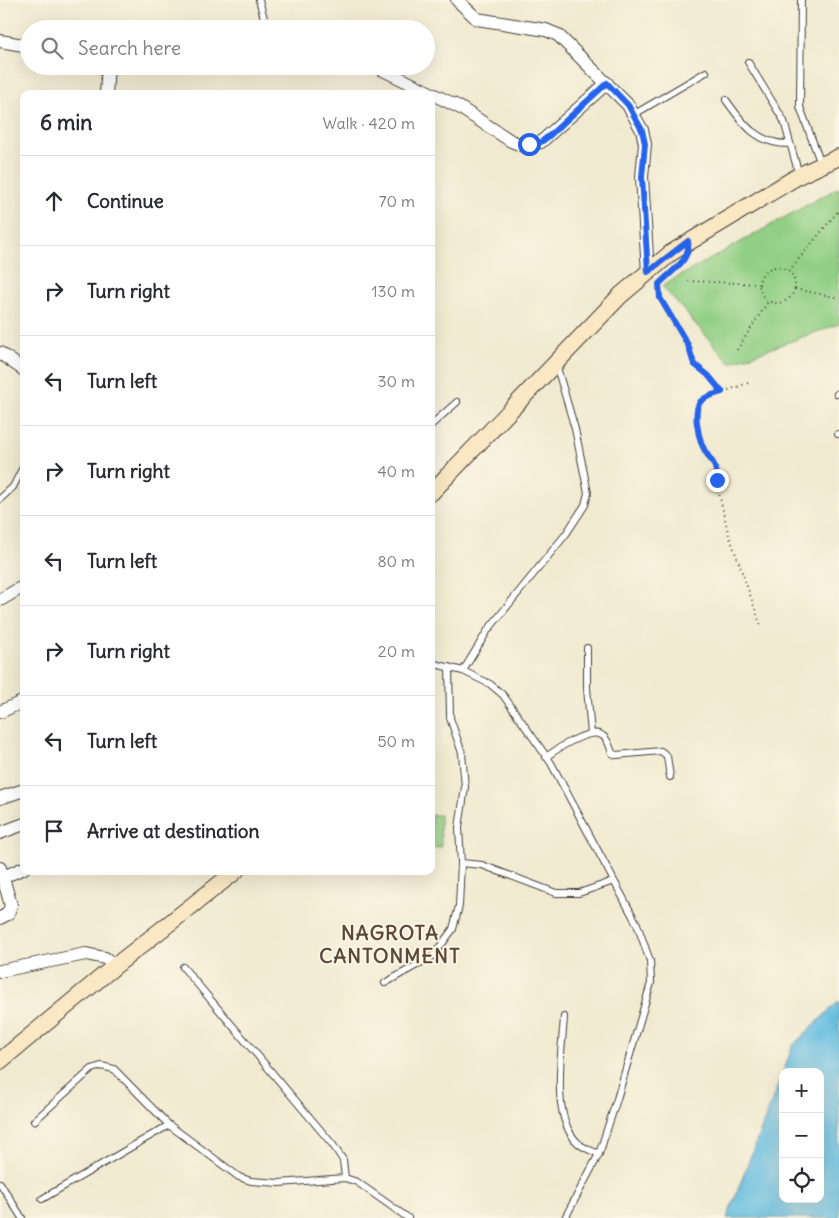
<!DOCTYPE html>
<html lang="en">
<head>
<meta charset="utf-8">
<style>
	body { margin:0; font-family:Delius,sans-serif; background:#f2f2f3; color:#2b2b33 }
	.controls { position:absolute; right:15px; bottom:15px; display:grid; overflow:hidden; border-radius:10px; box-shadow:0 5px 20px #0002 }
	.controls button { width:45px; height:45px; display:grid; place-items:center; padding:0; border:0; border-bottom:1px solid #e1e1e2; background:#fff; color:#2b2b33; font:25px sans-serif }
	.stop { position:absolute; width:15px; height:15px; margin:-11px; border:4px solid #2563eb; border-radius:50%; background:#fff }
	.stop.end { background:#2563eb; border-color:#fff; box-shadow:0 1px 5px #0008 }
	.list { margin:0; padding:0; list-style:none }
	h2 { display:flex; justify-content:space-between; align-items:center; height:65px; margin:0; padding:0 20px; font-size:21px }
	h2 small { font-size:16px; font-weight:400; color:#7c7c81 }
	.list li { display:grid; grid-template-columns:32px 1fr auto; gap:15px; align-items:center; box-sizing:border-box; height:90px; padding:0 20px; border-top:1px solid #e1e1e2 }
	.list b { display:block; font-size:19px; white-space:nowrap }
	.list em { font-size:16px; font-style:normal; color:#7c7c81 }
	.icon { flex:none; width:28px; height:28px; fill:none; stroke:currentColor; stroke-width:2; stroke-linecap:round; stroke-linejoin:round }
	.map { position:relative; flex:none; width:839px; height:1218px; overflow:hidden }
	.search { position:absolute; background:#fff; box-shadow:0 5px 20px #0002; left:20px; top:20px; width:415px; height:55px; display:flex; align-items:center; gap:12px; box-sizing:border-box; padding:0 18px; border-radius:28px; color:#7c7c81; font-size:19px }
	.panel { position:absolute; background:#fff; box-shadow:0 5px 20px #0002; left:20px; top:90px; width:415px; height:785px; border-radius:10px }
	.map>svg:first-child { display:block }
	.green { fill:#91cf84; stroke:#567650 }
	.water { fill:#61bbdf; stroke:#3e6c7e }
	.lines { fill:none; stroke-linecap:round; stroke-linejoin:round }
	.service-casing { stroke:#3c3b37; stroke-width:8 }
	.minor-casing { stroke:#3c3b37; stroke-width:14 }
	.secondary-casing { stroke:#3c3b37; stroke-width:18 }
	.path { stroke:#3c3b37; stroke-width:2; stroke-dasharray:1 4; stroke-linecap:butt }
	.service { stroke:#fff; stroke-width:6 }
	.minor { stroke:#fff; stroke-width:12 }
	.secondary { stroke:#fae7c3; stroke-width:16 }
	.route { stroke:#2563eb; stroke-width:6 }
	.labels { text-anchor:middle; stroke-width:4; stroke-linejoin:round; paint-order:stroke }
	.district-label { font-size:20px; font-weight:bold; letter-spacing:1px; fill:#5c4839; stroke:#fcf5e5 }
</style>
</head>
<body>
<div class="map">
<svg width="839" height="1218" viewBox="0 0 839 1218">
	<rect width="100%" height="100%" fill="#fcf5e5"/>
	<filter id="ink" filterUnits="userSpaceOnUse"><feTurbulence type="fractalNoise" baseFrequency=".02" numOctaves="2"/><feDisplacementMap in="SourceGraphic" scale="10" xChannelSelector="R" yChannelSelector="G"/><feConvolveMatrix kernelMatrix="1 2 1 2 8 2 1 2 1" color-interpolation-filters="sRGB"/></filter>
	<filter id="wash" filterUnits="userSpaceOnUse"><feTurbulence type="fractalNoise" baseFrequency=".0096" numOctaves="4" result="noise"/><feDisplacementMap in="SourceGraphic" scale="20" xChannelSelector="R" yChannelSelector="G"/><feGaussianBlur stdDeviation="1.12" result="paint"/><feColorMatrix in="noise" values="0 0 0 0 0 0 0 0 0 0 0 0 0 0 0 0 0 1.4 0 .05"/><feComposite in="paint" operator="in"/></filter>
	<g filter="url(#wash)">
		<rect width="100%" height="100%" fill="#f1ead0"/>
		<path class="green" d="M 839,187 L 839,324 L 730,363 L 662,286 Z
			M 431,815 L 440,815 L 441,847 L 431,848 Z"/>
		<path class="water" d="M 839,1001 L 839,1218 L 727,1218 L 783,1072 L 783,1199 L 820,1199 L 820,1072 L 783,1072 L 793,1045 Z"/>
	</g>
	<g filter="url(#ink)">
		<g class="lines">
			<g class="service-casing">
				<path id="service" d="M 259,0 L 267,29
					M 801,0 L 800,107 L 821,164
					M 748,62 L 784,121 L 799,175
					M 726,100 C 743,124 757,144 789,144
					M 633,115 L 706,72
					M 837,394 L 839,393
					M 431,425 L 457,402
					M 838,434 L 839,434
					M 0,499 L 13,487 L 24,465
					M 587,648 L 587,688 L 591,734
					M 431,663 L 463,671 L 490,684 L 503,695 L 551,763 L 637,924 L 650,961 L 651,983 L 617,1099 L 599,1154 L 565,1218
					M 463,671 L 488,630 L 566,534 L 585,505 L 588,493 L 575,429 L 556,364
					M 546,757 C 557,749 591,726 603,736 C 608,739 610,747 612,753 L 616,755 L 661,751 L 667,756 L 670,777
					M 461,863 L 482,865 L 556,893 L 579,893 L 614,881
					M 183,967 L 333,1145 L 343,1160 L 345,1178
					M 385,983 L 433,956 L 453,929 L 459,906 L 461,863 L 459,828 L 465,787 L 462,753 L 450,718 L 449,667
					M 564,1017 C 562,1052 550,1117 578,1143 C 583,1148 592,1151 599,1154
					M 34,1121 L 92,1069 L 101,1066 L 114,1069 L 169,1125 L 239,1177 L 251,1181 L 279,1183 L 345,1178 L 357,1182 L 408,1218
					M 0,1183 L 22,1218
					M 42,1199 L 169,1125"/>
			</g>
			<g class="minor-casing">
				<path id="minor" d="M 457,0 L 477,19 L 546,30 L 558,35 L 628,105 L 642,130 L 645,144 L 642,177 L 648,272
					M 0,41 L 29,46
					M 375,66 L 459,107 L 511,141 L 521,145 L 541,142 L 607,83
					M 106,94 L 108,66
					M 0,353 L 24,370
					M 0,600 L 24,586
					M 0,712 L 24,701
					M 0,798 L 24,790
					M 0,833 L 24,824
					M 0,868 L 11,905 L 8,914 L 0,918
					M 3,877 L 24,868
					M 0,971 L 86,954 L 105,958 L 115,966"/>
			</g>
			<g class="secondary-casing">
				<path id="secondary" d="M 431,493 L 621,295 L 671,253 L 800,175 L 839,157
					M 0,1061 L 115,966 L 236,871"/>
			</g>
			<path class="path" d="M 677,266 L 659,284 L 661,298 L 689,345 L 693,364 L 708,375 L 721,392
				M759 285a18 18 0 1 1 36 0a18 18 0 1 1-36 0Z
				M 789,271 L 839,210
				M 688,281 L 760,284
				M 795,289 L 839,298
				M 737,350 L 769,300
				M 748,383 L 706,398 L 700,402 L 697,410 L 701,442 L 716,466 L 719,493 L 728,532 L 761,626"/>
			<use href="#service" class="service"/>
			<use href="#minor" class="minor"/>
			<use href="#secondary" class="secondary"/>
		</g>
	</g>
	<g class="lines" filter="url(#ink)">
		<path class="route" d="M 529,144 L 541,142 L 549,136 L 607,83 L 628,105 L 642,130 L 645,144 L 642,177 L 648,272 L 688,241 C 691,261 671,271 659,284 L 660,298 L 688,345 L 694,364 L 708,375 L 722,392 C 715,394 705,396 700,402 C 693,412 698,434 702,445 C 708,460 717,461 717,480"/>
	</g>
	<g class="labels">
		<g class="district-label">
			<text x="390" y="940">NAGROTA<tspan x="390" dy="23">CANTONMENT</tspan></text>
		</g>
	</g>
</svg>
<div class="controls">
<button>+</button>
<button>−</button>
<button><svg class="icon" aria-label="locate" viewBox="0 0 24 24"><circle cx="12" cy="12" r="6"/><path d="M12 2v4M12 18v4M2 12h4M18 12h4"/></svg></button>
</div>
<div class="stop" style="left:529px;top:144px"></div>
<div class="stop end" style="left:717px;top:480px"></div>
<div class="search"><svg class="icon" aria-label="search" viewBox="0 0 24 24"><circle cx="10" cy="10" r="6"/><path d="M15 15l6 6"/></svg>Search here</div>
<section class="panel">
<h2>6 min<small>Walk · 420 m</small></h2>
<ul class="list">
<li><svg class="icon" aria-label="ahead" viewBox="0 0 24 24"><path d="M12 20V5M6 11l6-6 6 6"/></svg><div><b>Continue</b></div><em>70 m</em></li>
<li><svg class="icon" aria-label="right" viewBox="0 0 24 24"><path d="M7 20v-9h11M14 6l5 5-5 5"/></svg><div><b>Turn right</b></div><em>130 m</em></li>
<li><svg class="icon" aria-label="left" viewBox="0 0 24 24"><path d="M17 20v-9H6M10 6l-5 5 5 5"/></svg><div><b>Turn left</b></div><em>30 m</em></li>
<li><svg class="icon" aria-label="right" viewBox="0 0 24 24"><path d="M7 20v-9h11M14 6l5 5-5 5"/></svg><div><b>Turn right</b></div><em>40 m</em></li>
<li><svg class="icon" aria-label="left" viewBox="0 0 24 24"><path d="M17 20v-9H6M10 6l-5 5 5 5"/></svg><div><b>Turn left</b></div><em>80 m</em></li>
<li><svg class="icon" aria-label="right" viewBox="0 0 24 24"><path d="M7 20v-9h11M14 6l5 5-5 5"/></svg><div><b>Turn right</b></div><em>20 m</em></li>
<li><svg class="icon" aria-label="left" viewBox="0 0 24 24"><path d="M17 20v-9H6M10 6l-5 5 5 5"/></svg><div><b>Turn left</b></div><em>50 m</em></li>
<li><svg class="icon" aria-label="arrive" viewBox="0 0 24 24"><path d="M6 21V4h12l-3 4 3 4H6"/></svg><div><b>Arrive at destination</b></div></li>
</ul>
</section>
</div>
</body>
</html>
